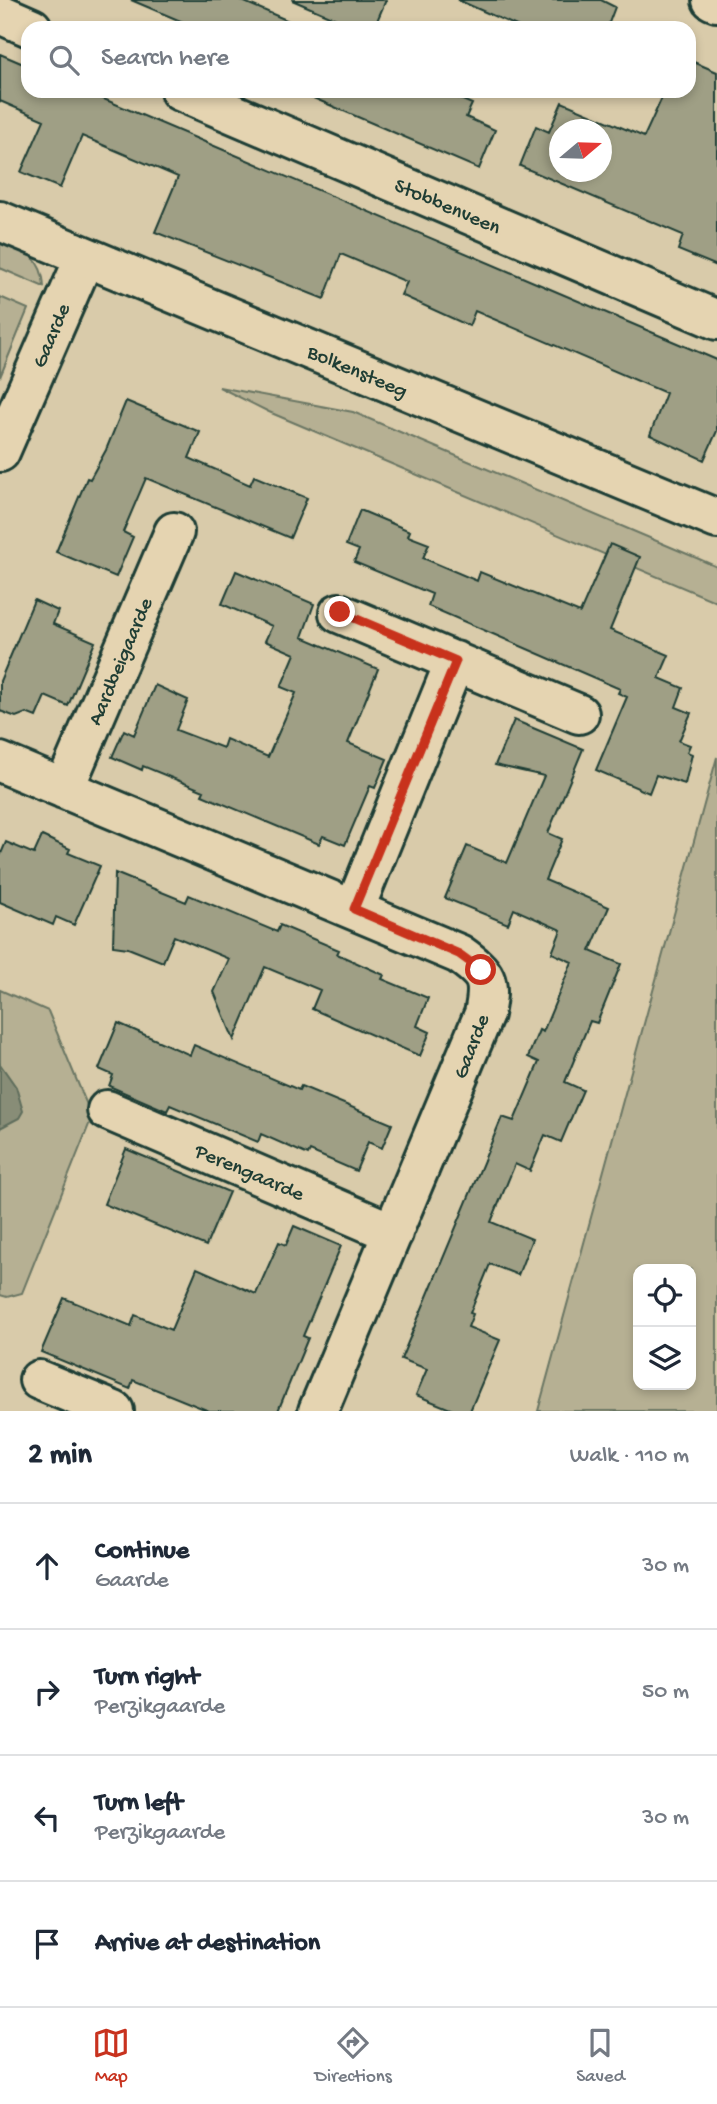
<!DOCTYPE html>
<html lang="en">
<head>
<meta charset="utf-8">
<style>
	body { margin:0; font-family:"Gochi Hand",sans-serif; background:#f6f6f7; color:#1f2937 }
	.controls { position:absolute; right:21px; bottom:21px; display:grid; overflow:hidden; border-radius:14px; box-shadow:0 4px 10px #0003 }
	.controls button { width:63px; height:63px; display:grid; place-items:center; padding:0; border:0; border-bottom:2px solid #e0e1e3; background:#fff; color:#1f2937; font:35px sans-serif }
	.compass { position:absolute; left:549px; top:119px; width:63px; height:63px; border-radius:50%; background:#fff; box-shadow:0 4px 10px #0003; rotate:71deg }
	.stop { position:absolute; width:21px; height:21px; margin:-16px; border:5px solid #c8321e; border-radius:50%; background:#fff }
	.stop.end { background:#c8321e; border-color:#fff; box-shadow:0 2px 7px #0008 }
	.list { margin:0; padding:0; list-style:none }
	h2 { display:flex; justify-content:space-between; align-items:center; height:91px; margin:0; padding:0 28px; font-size:30px }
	h2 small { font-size:23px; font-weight:400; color:#747a83 }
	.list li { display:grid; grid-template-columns:46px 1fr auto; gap:21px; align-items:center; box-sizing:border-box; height:126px; padding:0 28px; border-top:2px solid #e0e1e3 }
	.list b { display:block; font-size:26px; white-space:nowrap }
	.list p { margin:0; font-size:23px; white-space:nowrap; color:#747a83 }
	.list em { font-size:23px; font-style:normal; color:#747a83 }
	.icon { flex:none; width:38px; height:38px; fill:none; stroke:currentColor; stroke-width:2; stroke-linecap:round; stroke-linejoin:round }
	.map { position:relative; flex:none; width:717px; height:1411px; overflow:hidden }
	.search { position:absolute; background:#fff; box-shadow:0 4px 10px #0003; left:21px; right:21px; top:21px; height:77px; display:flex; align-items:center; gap:18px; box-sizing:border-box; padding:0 24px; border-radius:21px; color:#747a83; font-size:26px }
	.sheet { height:595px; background:#fff }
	nav { display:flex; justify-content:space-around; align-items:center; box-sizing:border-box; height:98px; border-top:2px solid #e0e1e3; background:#fff; font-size:19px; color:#747a83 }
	nav a { display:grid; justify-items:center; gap:4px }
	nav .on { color:#c8321e }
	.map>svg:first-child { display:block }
	.green { fill:#b6b093; stroke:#6a7664; stroke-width:2; fill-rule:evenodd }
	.water { fill:#888d77; stroke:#5e6d5c; stroke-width:2 }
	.building { fill:#9f9f85; stroke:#1f3d34; stroke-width:2; fill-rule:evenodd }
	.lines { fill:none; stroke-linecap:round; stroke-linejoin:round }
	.street-casing { stroke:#1f3d34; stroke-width:44 }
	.secondary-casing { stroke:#1f3d34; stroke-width:44 }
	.street { stroke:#e5d4b1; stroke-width:38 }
	.secondary { stroke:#e5d4b1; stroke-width:38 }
	.route { stroke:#c8321e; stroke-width:9 }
	.labels { text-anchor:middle; stroke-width:6; stroke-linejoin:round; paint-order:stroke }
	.street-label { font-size:21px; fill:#1f3d34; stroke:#e5d4b1 }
</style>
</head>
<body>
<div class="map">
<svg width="717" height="1411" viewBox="0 0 717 1411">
	<rect width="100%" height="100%" fill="#d9cbaa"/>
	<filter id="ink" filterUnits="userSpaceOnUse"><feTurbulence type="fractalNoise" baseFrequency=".0143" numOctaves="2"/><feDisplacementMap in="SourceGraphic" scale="14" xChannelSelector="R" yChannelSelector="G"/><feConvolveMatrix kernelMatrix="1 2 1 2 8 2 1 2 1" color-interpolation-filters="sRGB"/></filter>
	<g filter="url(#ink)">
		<path class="green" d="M 0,237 C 24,247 43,259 44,287 L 0,268 Z
			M 0,297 L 28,309 L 0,377 Z
			M 219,387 L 353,412 L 699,559 L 717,567 L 717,602 L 269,412 Z
			M 717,757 L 717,1411 L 538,1411 ZM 638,1269 L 691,1269 L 691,1385 L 638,1385 Z
			M 0,990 L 48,1011 L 92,1117 L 22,1293 L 7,1297 L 0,1295 Z"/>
		<path class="water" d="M 0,1064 L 16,1087 L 23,1111 L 19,1118 L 0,1128 Z"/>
		<path class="building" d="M 131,0 L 240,0 L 305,28 L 197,28 Z
			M 292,0 L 386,0 L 374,28 L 357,28 Z
			M 458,0 L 601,0 L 615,7 L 607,28 L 521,28 Z
			M 0,54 L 28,66 L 28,91 L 85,91 L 717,360 L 717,431 L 704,460 L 650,435 L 666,393 L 475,311 L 469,326 L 401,295 L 407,282 L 341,254 L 324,299 L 155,232 L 178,177 L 82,136 L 60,188 L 21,172 L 44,120 L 0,101 Z
			M 689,60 L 717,72 L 717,266 L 678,250 L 683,235 L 520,166 L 536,126 L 549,132 L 562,102 L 644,137 L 665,91 L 689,91 ZM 559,130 L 601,130 L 601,172 L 559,172 Z
			M 297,91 L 442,91 L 472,104 L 466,117 L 495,130 L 479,169 Z
			M 126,401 L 200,432 L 189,458 L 250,485 L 254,476 L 307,498 L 290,538 L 146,478 L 123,532 L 133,537 L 116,577 L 56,552 L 87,478 L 90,479 L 106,450 Z
			M 360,510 L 410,531 L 408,536 L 429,544 L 423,558 L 477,581 L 480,572 L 580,613 L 610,544 L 640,557 L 610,630 L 669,655 L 659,678 L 683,688 L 676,707 L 691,713 L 679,741 L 690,745 L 687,752 L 692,754 L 685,784 L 656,775 L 649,793 L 596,770 L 627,697 L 618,693 L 620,689 L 428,606 L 432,594 L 354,562 L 359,550 L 346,545 Z
			M 236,571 L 314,604 L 302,637 L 378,669 L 348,743 L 387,759 L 375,788 L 370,786 L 345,845 L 323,836 L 319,844 L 202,795 L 204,791 L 143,766 L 142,770 L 112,757 L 124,730 L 134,735 L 155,685 L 188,700 L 176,730 L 223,748 L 226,739 L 268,757 L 296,693 L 281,687 L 295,654 L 265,641 L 272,626 L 222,604 Z
			M 34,600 L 58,611 L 53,624 L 95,642 L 68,706 L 45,696 L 36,717 L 26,713 L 16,717 L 0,711 L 0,681 Z
			M 514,720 L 583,749 L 548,833 L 562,839 L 545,880 L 609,907 L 590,951 L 621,964 L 597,1023 L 590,1021 L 565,1082 L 583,1090 L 561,1142 L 545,1135 L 530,1171 L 515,1164 L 491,1222 L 532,1239 L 518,1275 L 490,1264 L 470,1313 L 473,1314 L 468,1327 L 500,1340 L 470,1411 L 455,1411 L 416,1395 L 427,1369 L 401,1359 L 502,1117 L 514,1121 L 539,1062 L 528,1057 L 539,1030 L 543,1032 L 572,962 L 552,953 L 561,930 L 514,909 L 508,924 L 445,898 L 467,846 L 507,863 L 544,776 L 495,765 Z
			M 42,836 L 70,849 L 68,853 L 100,866 L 74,925 L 56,917 L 53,925 L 0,902 L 0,856 L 6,842 L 34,854 Z
			M 115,873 L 186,902 L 189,895 L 277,932 L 280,925 L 339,950 L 337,954 L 384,975 L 382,979 L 428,998 L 417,1026 L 430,1032 L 420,1056 L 312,1009 L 320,990 L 265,967 L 234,1040 L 214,992 L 229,959 L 174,936 L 163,962 L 128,948 L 113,946 Z
			M 118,1023 L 190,1055 L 194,1045 L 299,1090 L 301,1086 L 392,1124 L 382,1148 L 368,1142 L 356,1171 L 310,1151 L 308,1155 L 261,1134 L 258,1142 L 170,1105 L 167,1111 L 109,1086 L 113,1075 L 99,1069 Z
			M 126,1149 L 229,1192 L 206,1246 L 104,1204 Z
			M 294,1226 L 341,1246 L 303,1336 L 308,1338 L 278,1411 L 209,1411 L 133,1380 L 130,1389 L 41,1352 L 64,1298 L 131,1326 L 135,1315 L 171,1330 L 197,1268 L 256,1294 L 279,1242 L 286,1245 Z"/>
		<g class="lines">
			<g class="street-casing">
				<path id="street" d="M 712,0 L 717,2
					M 0,14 L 32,28
					M 180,91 L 717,320
					M 0,452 L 85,257
					M 339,613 L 579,714
					M 0,762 L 459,954 C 487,974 491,980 484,1014 L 318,1411
					M 64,789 L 174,532
					M 354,910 L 455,661
					M 107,1110 L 393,1233
					M 39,1380 L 114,1411"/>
			</g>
			<g class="secondary-casing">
				<path id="secondary" d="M 0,221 L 717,519"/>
			</g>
			<use href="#street" class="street"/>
			<use href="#secondary" class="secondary"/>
		</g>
	</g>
	<g class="lines" filter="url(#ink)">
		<path class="route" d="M 340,612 L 456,661 L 354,909 L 459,954 L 481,970"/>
	</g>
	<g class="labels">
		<g class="street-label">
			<text transform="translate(448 205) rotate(23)" y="7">Stobbenveen</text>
			<text transform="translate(50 335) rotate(-67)" y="7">Gaarde</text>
			<text transform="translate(358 370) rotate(23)" y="7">Bolkensteeg</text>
			<text transform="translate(119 661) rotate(-67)" y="7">Aardbeigaarde</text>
			<text transform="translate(470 1046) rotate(-69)" y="7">Gaarde</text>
			<text transform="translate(250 1171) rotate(23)" y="7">Perengaarde</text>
		</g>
	</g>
</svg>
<div class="controls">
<button><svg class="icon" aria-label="locate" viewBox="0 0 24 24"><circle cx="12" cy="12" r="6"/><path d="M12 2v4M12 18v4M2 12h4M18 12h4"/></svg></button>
<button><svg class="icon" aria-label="layers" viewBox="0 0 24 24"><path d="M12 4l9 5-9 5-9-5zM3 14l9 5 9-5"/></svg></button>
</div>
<svg class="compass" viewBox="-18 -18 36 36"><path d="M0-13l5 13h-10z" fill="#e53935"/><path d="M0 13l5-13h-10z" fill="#747a83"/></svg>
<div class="stop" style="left:481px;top:970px"></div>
<div class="stop end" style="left:340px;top:612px"></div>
<div class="search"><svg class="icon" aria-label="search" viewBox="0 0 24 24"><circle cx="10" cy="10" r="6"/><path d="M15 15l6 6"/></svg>Search here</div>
</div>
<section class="sheet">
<h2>2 min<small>Walk · 110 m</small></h2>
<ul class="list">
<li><svg class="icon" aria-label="ahead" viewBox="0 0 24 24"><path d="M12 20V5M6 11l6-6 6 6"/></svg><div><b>Continue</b><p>Gaarde</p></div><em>30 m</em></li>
<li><svg class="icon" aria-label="right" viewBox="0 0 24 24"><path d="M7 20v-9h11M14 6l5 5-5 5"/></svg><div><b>Turn right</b><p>Perzikgaarde</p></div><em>50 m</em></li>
<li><svg class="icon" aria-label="left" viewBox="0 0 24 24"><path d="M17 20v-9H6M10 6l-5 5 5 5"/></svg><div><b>Turn left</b><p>Perzikgaarde</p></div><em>30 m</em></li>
<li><svg class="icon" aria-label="arrive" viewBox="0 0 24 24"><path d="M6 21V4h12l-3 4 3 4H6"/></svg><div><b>Arrive at destination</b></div></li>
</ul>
</section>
<nav>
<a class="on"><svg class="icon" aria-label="map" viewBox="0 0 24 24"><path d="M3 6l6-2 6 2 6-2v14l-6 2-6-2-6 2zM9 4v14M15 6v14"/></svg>Map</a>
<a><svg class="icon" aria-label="directions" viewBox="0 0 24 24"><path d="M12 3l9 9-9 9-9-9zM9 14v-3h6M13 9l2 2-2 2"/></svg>Directions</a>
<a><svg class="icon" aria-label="saved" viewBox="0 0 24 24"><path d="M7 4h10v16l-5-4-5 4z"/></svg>Saved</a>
</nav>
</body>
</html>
